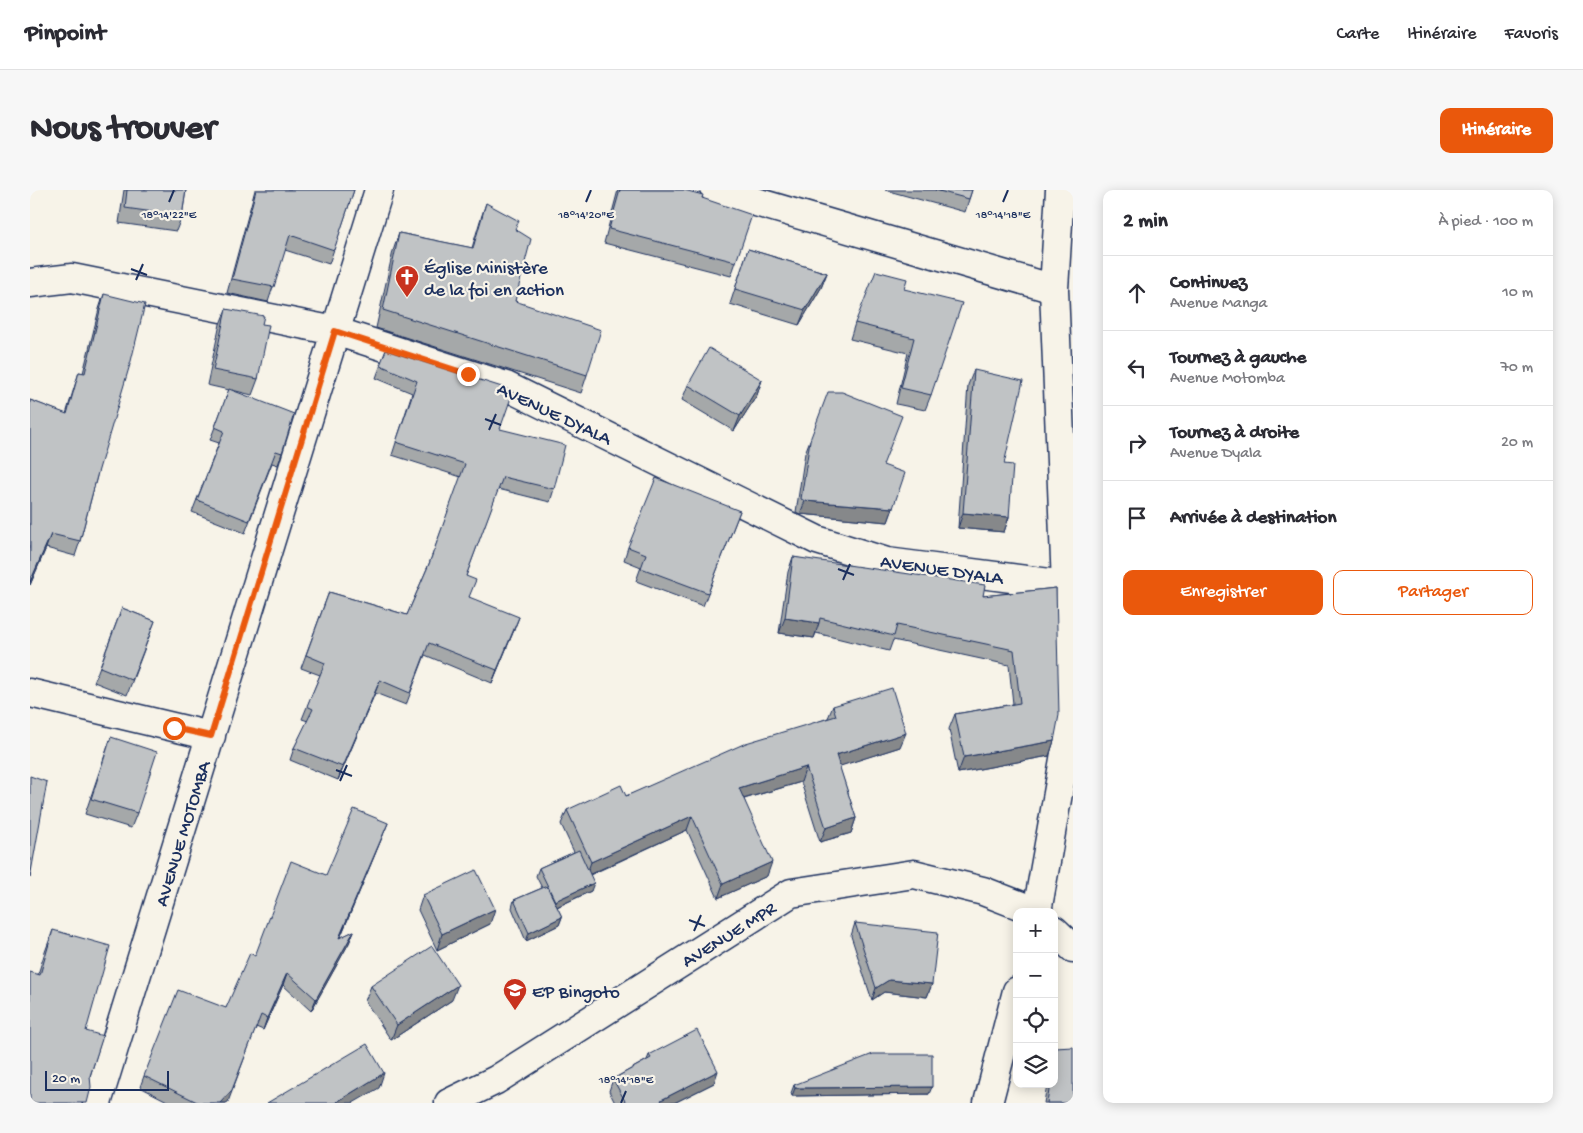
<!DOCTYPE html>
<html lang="fr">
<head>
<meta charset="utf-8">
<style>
	body { margin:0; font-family:"Gochi Hand",sans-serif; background:#f7f7f7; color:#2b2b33 }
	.controls { position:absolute; right:15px; bottom:15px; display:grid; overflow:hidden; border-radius:10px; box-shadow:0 2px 12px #0003 }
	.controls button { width:45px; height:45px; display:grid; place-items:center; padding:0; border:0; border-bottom:1px solid #e1e1e2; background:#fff; color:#2b2b33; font:25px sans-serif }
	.scale { position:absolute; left:15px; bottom:12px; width:124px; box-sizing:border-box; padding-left:5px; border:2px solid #1b2f5e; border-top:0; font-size:14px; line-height:18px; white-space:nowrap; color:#1b2f5e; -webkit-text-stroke:4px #f7f3e8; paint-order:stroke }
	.stop { position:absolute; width:15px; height:15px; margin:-11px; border:4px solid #ea580c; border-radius:50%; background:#fff }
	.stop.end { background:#ea580c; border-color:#fff; box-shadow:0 1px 5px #0008 }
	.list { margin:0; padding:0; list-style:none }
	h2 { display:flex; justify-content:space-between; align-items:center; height:65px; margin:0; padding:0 20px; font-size:21px }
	h2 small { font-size:16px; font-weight:400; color:#7c7c81 }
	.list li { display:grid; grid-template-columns:32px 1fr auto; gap:15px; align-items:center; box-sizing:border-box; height:75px; padding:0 20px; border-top:1px solid #e1e1e2 }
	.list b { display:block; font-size:19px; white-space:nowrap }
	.list p { margin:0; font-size:16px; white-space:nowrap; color:#7c7c81 }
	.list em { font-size:16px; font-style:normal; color:#7c7c81 }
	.actions { display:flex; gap:10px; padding:15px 20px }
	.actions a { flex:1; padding:11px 0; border:1px solid #ea580c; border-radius:10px; text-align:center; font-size:18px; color:#ea580c }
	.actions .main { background:#ea580c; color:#fff }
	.icon { flex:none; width:28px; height:28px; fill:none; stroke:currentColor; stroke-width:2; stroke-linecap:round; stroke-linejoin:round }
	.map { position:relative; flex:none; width:1043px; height:913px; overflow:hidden; border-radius:10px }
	header { display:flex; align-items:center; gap:30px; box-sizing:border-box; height:70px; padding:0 25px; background:#fff; border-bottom:1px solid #e1e1e2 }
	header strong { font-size:24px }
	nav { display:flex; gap:28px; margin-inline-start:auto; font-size:18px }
	.intro { display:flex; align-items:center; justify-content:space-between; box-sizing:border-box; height:120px; padding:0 30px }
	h1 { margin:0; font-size:35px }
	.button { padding:12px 22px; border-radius:10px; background:#ea580c; color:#fff; font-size:18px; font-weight:700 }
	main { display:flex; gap:30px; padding:0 30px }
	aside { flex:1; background:#fff; border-radius:10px; box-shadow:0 2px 12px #0003 }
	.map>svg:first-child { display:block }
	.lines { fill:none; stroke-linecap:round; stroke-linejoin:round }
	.minor-casing { stroke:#1b2f5e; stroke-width:31 }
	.minor { stroke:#f7f3e8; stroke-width:28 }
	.wall { fill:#a5a8a9; stroke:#1b2f5e }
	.shaded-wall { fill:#86888a; stroke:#1b2f5e }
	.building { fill:#c0c3c5; stroke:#1b2f5e }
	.route { stroke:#ea580c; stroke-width:6 }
	.ticks { fill:none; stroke:#1b2f5e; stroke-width:2 }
	.labels { text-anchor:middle; stroke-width:4.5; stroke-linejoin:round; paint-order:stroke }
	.poi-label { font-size:19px; fill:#1b2f5e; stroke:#f7f3e8; text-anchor:start }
	.street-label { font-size:19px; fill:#1b2f5e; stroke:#f7f3e8 }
	.ticks-label { font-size:12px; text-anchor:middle; fill:#1b2f5e; stroke:#f7f3e8; stroke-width:4.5; stroke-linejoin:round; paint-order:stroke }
</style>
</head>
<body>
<header>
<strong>Pinpoint</strong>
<nav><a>Carte</a><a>Itinéraire</a><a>Favoris</a></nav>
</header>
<div class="intro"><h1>Nous trouver</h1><a class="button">Itinéraire</a></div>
<main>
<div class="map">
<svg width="1043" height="913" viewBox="0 0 1043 913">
	<rect width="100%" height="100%" fill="#f7f3e8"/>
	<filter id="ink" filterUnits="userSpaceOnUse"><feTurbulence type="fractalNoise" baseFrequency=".02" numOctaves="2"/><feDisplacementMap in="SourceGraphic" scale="10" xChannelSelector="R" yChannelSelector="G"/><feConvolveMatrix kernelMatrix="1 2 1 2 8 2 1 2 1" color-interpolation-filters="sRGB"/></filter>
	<g filter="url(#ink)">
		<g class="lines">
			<g class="minor-casing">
				<path id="minor" d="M 685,0 L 1024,99
					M 0,93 L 42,88 L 305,141 L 476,196 L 787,350 L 857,372 L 1036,395
					M 0,503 L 181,546
					M 1007,722 L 1039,541 L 1036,395 L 1024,99 L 1030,0
					M 1024,740 L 1043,758
					M 67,913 L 349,0
					M 419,913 L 466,890 L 761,703 L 884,684 L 953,701 L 1007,722
					M 958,913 L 987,801"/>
			</g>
			<use href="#minor" class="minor"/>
		</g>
		<path class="wall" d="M 94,0 L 156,0 L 152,26 L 146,41 L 89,33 Z
			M 225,0 L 324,0 L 299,74 L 255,60 L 238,112 L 197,103 Z
			M 588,0 L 654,0 L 706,72 L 701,86 L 574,53 Z
			M 855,0 L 942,0 L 935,22 Z
			M 456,13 L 486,40 L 485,111 L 557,185 L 551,203 L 346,138 L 363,61 L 369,43 L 442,58 L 450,31 Z
			M 718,59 L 797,83 L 791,98 L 769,135 L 700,114 Z
			M 874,99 L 901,205 L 895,220 L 866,214 L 878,163 L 820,149 L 825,133 Z
			M 74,104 L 67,286 L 50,351 L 45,366 L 16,358 L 0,395 L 0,210 L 36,224 L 49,182 L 53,183 L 69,119 Z
			M 196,119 L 232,134 L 228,189 L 222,205 L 202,200 L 252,263 L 248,275 L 242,273 L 215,343 L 162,322 L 189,253 L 180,250 L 199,200 L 177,195 L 190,134 Z
			M 356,160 L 470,239 L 524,299 L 520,312 L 468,299 L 436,386 L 439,407 L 484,440 L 462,493 L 395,465 L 376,515 L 345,503 L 308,590 L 260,570 L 264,558 L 278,531 L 272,529 L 290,485 L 271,478 L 299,402 L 377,425 L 399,374 L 431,287 L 362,265 L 382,203 L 346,188 Z
			M 944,180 L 974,274 L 979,327 L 974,342 L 928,338 L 938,195 Z
			M 732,190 L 727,205 L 704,241 L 652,210 L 658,195 Z
			M 780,250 L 853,276 L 863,318 L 858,332 L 770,324 L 766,322 L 775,263 Z
			M 710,321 L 673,416 L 606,391 L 611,377 L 594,370 L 598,357 Z
			M 763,367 L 953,406 L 1026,398 L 1024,551 L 1019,566 L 928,583 L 919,539 L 925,524 L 983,514 L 979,475 L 863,450 L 859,461 L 786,443 L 784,448 L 749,443 L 758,382 Z
			M 92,418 L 125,431 L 97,505 L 64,492 Z
			M 803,516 L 870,557 L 809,576 L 826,628 L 821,643 L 790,652 L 771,592 L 714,609 L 737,686 L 688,708 L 657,640 L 560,685 L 561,701 L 527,717 L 532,727 L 529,735 L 496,751 L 482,718 L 484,710 L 512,698 L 506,686 L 509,678 L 544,662 L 531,634 L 537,620 L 596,606 L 798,528 Z
			M 81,547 L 107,623 L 101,638 L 55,624 Z
			M 353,645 L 310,748 L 324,741 L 319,753 L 281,821 L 253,795 L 233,840 L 226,837 L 196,913 L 141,913 L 110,897 L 114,886 L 196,818 L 225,766 L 296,685 Z
			M 393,705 L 460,734 L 407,760 L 388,720 Z
			M 825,733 L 902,794 L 897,807 L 854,802 L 842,810 L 821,746 Z
			M 23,740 L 56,841 L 60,886 L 8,784 L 15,762 Z
			M 341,796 L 422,810 L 361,850 L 335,811 Z
			M 1025,858 L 1043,913 L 1014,913 L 1017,894 L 1024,894 L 1024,860 Z
			M 619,865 L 684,893 L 644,913 L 585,913 L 579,901 L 583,889 L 617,870 Z
			M 764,895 L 899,904 L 762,906 L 761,903 Z"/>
		<path class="shaded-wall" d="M 797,83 L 791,98 L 769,135 L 775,120 Z
			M 732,190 L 727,205 L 704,241 L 710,226 Z
			M 775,311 L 863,318 L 858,332 L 770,324 Z
			M 933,323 L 979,327 L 974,342 L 928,338 Z
			M 21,344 L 16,358 L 0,395 L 0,392 Z
			M 489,427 L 484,440 L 462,493 L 467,480 Z
			M 755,428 L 789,433 L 784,448 L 749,443 Z
			M 350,490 L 345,503 L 308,590 L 313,577 Z
			M 876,543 L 870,557 L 801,579 L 806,565 Z
			M 1024,551 L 1019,566 L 928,583 L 934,567 Z
			M 776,577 L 771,592 L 703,612 L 709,598 Z
			M 662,626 L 657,640 L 556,686 L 561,672 Z
			M 826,628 L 821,643 L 790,652 L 796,638 Z
			M 358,633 L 353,645 L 305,760 L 309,748 Z
			M 742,672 L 737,686 L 688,708 L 693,694 Z
			M 564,693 L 561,701 L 522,719 L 525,711 Z
			M 465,719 L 460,734 L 407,760 L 412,744 Z
			M 532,727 L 529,735 L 496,751 L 499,743 Z
			M 324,741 L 319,753 L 281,821 L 286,809 Z
			M 257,783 L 253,795 L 233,840 L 237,828 Z
			M 859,790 L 902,794 L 897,807 L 854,802 L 842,810 L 846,798 Z
			M 428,795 L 422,810 L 361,850 L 367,835 Z
			M 226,837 L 198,912 L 196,913 L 190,913 Z
			M 688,881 L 684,893 L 644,913 L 630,913 L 631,910 Z
			M 354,883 L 349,898 L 323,913 L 305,913 Z
			M 902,897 L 899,904 L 762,906 L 765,898 Z"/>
		<path class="building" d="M 97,0 L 156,0 L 152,26 L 95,18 Z
			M 226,0 L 324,0 L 304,60 L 260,45 L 244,97 L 202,89 Z
			M 590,0 L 654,0 L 673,5 L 672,8 L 722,25 L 706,72 L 579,39 Z
			M 905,0 L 942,0 L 939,9 Z
			M 456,13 L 489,31 L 485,39 L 501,49 L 485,111 L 571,140 L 557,185 L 353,120 L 369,43 L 443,58 Z
			M 718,59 L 797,83 L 775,120 L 705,99 Z
			M 846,81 L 877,89 L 874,99 L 932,113 L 901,205 L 871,198 L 884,148 L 825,133 Z
			M 74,104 L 115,114 L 101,171 L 67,286 L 50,351 L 21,344 L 0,392 L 0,210 L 37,224 L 49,182 L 55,183 Z
			M 196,119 L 234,126 L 232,134 L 239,135 L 228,189 L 183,180 Z
			M 679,158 L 732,190 L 710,226 L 658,195 Z
			M 356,160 L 475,198 L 483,202 L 470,239 L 535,255 L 524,299 L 473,287 L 436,386 L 446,390 L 439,407 L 489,427 L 467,480 L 399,453 L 380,503 L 350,490 L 313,577 L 264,558 L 283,519 L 277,516 L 295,473 L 276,465 L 299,402 L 377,425 L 399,374 L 435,274 L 366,252 L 387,191 L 350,175 Z
			M 944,180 L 993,191 L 974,274 L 983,275 L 979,327 L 933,323 Z
			M 199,199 L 264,224 L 252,263 L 246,261 L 219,331 L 167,310 L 194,241 L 185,237 Z
			M 798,202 L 812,202 L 872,226 L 853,275 L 875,283 L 863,318 L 775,311 L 771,309 L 780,250 Z
			M 626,288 L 710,321 L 678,403 L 611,378 L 616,364 L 598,357 Z
			M 763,367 L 955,395 L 953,406 L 1026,398 L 1029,525 L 1024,551 L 934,567 L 925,524 L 990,513 L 984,460 L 867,435 L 864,446 L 790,428 L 789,433 L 755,428 Z
			M 92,418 L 125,431 L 102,490 L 70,477 Z
			M 862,498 L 876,543 L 806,565 L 826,628 L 796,638 L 776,577 L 709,598 L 742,672 L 693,694 L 662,626 L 561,672 L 537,620 L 591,595 L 596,606 L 716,553 L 806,526 L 803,516 Z
			M 81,547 L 127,562 L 107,623 L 61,609 Z
			M 0,586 L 17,592 L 0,688 Z
			M 324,619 L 358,633 L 309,748 L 324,741 L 286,809 L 257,783 L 237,828 L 231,825 L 202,900 L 190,913 L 169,913 L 114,886 L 148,800 L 196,818 L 220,763 L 225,766 L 261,671 L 296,685 Z
			M 549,660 L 564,693 L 525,711 L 509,678 Z
			M 446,680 L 465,719 L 412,744 L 393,705 Z
			M 517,696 L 532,727 L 499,743 L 484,710 Z
			M 825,733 L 908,742 L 902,794 L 859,790 L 846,798 Z
			M 23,740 L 80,756 L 56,841 L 73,846 L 60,886 L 61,897 L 57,913 L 0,913 L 0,782 L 10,785 Z
			M 402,756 L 428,795 L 367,835 L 341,796 Z
			M 667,840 L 688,881 L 631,910 L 633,913 L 596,913 L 583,889 L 621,868 L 619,865 Z
			M 337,854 L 354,883 L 305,913 L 237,913 Z
			M 1043,857 L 1043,913 L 1017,913 L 1020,894 L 1024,894 L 1025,858 Z
			M 843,864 L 902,864 L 902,897 L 765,898 L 764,895 Z"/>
	</g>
	<g class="lines" filter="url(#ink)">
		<path class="route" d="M 144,538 L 181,546 L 305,141 L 438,184"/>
	</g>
	<path class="ticks" d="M 139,12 L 144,0M 556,12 L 561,0M 973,12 L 978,0M 101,79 L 117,85M 106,90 L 113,74M 455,229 L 471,235M 459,240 L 466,224M 808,379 L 824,385M 813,390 L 820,374M 306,580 L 322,586M 310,591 L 317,575M 659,730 L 675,736M 664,741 L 671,725M 591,913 L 596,901"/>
	<defs>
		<g id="church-pin" transform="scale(1.25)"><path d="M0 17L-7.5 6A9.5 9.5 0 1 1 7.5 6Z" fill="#c8321e" stroke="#f7f3e8"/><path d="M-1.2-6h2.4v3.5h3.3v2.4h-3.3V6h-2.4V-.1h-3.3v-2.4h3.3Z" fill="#fff"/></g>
		<g id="school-pin" transform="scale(1.25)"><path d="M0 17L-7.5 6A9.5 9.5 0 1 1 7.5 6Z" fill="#c8321e" stroke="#f7f3e8"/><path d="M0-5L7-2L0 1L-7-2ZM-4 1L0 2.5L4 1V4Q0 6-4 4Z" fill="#fff"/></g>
	</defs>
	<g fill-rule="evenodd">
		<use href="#church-pin" x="377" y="87"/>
		<use href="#school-pin" x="485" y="800"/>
	</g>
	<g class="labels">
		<g class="poi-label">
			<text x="394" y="83">Église Ministère<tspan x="394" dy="22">de la foi en action</tspan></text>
			<text x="502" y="807">EP Bingoto</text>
		</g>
		<g class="street-label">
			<text transform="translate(525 222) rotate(25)" y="7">AVENUE DYALA</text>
			<text transform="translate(912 378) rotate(8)" y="7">AVENUE DYALA</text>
			<text transform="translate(151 643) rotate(-73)" y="7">AVENUE MOTOMBA</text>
			<text transform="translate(698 743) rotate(-32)" y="7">AVENUE MPR</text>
		</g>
	</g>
	<g class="ticks-label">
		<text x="139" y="28">18°14'22"E</text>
		<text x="556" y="28">18°14'20"E</text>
		<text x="973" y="28">18°14'18"E</text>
		<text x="596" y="893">18°14'18"E</text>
	</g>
</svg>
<div class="controls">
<button>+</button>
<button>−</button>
<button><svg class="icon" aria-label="locate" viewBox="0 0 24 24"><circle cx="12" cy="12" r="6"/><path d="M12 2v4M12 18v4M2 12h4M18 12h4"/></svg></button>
<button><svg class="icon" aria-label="layers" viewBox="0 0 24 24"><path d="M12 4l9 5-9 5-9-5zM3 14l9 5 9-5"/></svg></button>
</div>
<div class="scale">20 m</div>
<div class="stop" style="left:144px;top:538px"></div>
<div class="stop end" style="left:438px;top:184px"></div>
</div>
<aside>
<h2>2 min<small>À pied · 100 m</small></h2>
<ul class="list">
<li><svg class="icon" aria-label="ahead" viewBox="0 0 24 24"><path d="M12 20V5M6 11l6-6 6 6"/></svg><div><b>Continuez</b><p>Avenue Manga</p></div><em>10 m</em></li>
<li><svg class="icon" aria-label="left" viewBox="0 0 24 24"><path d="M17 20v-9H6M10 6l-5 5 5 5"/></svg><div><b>Tournez à gauche</b><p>Avenue Motomba</p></div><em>70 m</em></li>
<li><svg class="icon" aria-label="right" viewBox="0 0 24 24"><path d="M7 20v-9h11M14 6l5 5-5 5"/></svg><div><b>Tournez à droite</b><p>Avenue Dyala</p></div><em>20 m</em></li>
<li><svg class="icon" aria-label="arrive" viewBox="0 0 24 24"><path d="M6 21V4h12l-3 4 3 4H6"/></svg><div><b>Arrivée à destination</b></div></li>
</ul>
<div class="actions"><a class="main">Enregistrer</a><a>Partager</a></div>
</aside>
</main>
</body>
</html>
